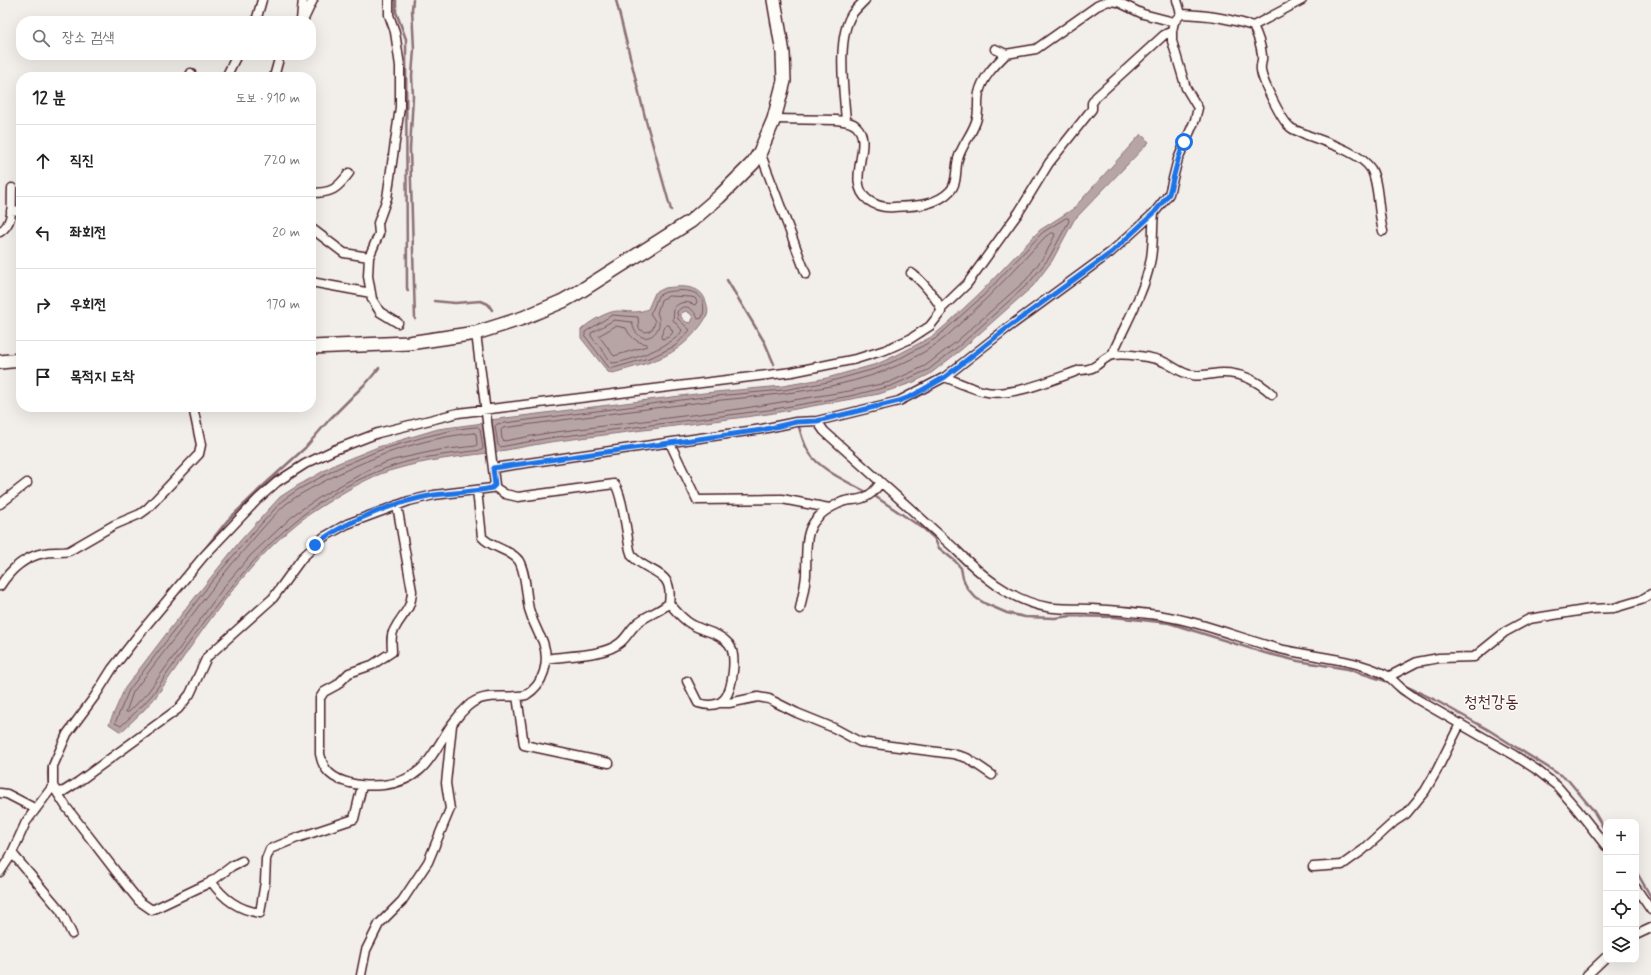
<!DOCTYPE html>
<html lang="ko">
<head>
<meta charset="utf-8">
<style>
	body { margin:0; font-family:Mynerve,"Poor Story",sans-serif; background:#f6f6f6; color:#222 }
	.controls { position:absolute; right:12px; bottom:12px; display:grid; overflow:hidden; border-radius:8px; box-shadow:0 4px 16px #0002 }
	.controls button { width:36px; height:36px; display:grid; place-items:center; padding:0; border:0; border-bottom:1px solid #e0e0e0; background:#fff; color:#222; font:20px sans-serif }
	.stop { position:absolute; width:12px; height:12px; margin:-9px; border:3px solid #1a73e8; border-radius:50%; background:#fff }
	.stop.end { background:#1a73e8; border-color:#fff; box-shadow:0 1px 4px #0008 }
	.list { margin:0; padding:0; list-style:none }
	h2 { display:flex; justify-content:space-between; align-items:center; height:52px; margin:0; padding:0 16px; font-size:17px }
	h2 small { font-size:13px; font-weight:400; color:#767676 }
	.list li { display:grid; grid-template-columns:26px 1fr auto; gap:12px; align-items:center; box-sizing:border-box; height:72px; padding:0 16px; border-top:1px solid #e0e0e0 }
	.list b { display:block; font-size:15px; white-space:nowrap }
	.list em { font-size:13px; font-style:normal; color:#767676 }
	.icon { flex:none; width:22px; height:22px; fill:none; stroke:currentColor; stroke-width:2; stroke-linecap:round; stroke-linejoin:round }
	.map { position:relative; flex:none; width:1651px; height:975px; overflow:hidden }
	.search { position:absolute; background:#fff; box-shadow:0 4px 16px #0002; left:16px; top:16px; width:300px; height:44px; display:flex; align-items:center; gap:10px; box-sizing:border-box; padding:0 14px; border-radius:16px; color:#767676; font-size:15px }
	.panel { position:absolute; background:#fff; box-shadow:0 4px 16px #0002; left:16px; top:72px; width:300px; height:340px; border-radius:16px }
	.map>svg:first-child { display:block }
	.water { fill:#b7a5a6; stroke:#8b6f75; fill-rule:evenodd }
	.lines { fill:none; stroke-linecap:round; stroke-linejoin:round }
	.shore { stroke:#76555c; stroke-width:1 }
	.stream { stroke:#8b6f75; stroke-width:2.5 }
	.street-casing { stroke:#4a1f2b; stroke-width:11 }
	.primary-casing { stroke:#4a1f2b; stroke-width:16 }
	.street { stroke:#fdfcf7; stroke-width:8 }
	.primary { stroke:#fdfcf7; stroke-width:13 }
	.route { stroke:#1a73e8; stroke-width:5 }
	.labels { text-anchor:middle; stroke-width:3; stroke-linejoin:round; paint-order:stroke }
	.quarter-label { font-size:17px; fill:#4a1f2b; stroke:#fdfcf7 }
</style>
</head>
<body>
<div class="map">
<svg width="1651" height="975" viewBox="0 0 1651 975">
	<rect width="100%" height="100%" fill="#f2efeb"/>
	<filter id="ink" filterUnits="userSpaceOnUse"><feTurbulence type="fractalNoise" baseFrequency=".025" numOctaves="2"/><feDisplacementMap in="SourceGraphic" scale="8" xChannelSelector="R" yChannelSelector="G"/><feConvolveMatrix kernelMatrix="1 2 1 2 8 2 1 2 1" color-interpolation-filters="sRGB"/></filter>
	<g filter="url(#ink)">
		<path class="water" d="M 1141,134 L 1149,142 L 1074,220 L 1052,261 L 1033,286 L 962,349 L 930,374 L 914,382 L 879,394 L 768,414 L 550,442 L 495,452 L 490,420 L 704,393 L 783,386 L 827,378 L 877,364 L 897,355 L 933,336 L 947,324 L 980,293 L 1040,230 L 1073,209 Z
			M 665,288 C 681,286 701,284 706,302 C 708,308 709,314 705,319 C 701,327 686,343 678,348 C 662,361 633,367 613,373 L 608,372 L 581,338 L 581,330 C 587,323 608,311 617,311 C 628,311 637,314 648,309 L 655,293 ZM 686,311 L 691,314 L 693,318 L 691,323 L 686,322 L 681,317 L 681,313 Z
			M 483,423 L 488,453 C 457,457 426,460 396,469 C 376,474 358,484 341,494 C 327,503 313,511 300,521 C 241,568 199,636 155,698 L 143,711 L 121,732 L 109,724 L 125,688 L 173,625 L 240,541 L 280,497 L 297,486 L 336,464 L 378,447 L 438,429 Z"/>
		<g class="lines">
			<path class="shore" d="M 1066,218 L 1068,218 L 1069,221 L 1049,258 L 1029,283 L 959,346 L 928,370 L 891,386 L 850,396 L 768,410 L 549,438 L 500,447 L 498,445 L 495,426 L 497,424 L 704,397 L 784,390 L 828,382 L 878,368 L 899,359 L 935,339 L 983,296 L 1042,233 Z
				M 1052,233 L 1054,233 L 1055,235 L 1045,255 L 1026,280 L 956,342 L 925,366 L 890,382 L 849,391 L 739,409 L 548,433 L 504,441 L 502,439 L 501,430 L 503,428 C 569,419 636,410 703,402 C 784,393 869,391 938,343 C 948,336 956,327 965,319 C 993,293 1019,265 1045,237 Z
				M 666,292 C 679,290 698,288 703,302 C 704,308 704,313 702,318 L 698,319 C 695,310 685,301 677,312 L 678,319 L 690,330 L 675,346 L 652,357 L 610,369 L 585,336 L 585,332 L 612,315 L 638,317 L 639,329 L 645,332 C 652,331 654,328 655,321 L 650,313 L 653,309 L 658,296 Z
				M 669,296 L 691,297 L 695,298 L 697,302 L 695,305 C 687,301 680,301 674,308 L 673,320 L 682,330 C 678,344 626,363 612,363 L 591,336 L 591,333 L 614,320 L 632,322 C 633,325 633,328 635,331 C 646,347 666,330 657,313 L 661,300 Z
				M 666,325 L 669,325 L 673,332 L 669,337 L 662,339 L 661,337 Z
				M 616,326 L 626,328 C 630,337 636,342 647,344 L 647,346 L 614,356 L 599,336 Z
				M 478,427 L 480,429 L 483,448 L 482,450 C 452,454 421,456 393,466 C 280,503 217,604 152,695 L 140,708 L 121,726 L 115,723 L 129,690 L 209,585 L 243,544 L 283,500 L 299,489 L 338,468 L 380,450 L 424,437 L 458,429 Z
				M 474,433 L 476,434 L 477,444 L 476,446 L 439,450 L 393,460 L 374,467 L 325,494 L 296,513 L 251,555 L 226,584 L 148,692 L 129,712 L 126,712 L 133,692 C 166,650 197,607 231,565 C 249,545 266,522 286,504 C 296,496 308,490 319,484 C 367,458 420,438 474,433 Z"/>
			<path class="stream" d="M 396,0 L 396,12 L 406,39 L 407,288 L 408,291
				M 413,0 L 412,9 L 414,49 L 412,76 L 413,96 L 410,149 L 415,319
				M 616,0 L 646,121 L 671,210
				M 727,280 L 765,343 L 774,364
				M 434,301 L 455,303 L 481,301 L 488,304 L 492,310
				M 799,427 C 802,437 805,449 813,458 C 827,473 850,483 868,493
				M 873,495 L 924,529 L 934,538 L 939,548 L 955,561 L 961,568 L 963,578 L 967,588 L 976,598 L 986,604 L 1007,613 L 1025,617 L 1055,618 L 1071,616 L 1114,617 L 1169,623 L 1265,653 L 1298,661 L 1348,669 L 1392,683
				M 200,555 L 227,521 L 263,486 L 305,448 L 329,420 L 369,380 L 379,368
				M 1401,684 L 1435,700 L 1487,729 L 1568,780 L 1593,810 L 1606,832
				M 49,784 C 47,772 48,765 54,754
				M 1636,871 L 1651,897"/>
			<g class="street-casing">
				<path id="street" d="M 389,0 L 389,15 L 395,32 L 400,66 L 400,107 L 387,198 L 378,223 L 379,234 L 369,257 L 368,276 L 372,299 L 380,312 L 398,323
					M 1177,0 L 1181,14
					M 301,20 L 303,0
					M 256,21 L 262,0
					M 303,21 L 313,0
					M 1253,26 L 1302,0
					M 995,49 L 1006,54 L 1036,49 L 1097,6 L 1108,1 L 1118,2 L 1143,14 L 1174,22
					M 189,77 L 191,73
					M 226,77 L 237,55
					M 274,77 L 280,55
					M 774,119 L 836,120 C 842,121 851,121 856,126 C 875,143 844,181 868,200 C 876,206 884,208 894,207 C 913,206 936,206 950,191 C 958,183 955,169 958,159 C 962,144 974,132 977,118 C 979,110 977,101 979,93 C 982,78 995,65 1006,54
					M 846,121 C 844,92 836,39 852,14 C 856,9 861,4 865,0
					M 760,152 L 806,274
					M 311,193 C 332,193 337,189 349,173
					M 11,211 L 21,210
					M 311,228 L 344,253 L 369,257
					M 0,232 C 15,222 11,204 12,188
					M 311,282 L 371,293
					M 941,309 L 967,284 L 1019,212 L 1049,163 L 1092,109 L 1092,103 L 1096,97 L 1164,35 L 1172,31
					M 1112,355 C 1125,324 1143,296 1150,263 C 1154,247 1152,229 1154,213
					M 945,377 C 957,382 970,388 982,391 C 1010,399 1054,379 1080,370 C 1098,371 1101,357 1113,355 C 1124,353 1154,357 1164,362 C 1173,366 1182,374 1192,375 C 1202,377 1213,373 1223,373 C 1242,373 1258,381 1272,394
					M 817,421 L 824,431 L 954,548 C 980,574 1009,600 1047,607 C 1062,610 1077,608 1092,609 C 1114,610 1136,612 1158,615 C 1196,621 1232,635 1269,646 C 1304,657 1351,657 1384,674 C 1391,677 1394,682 1400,687 C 1404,691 1410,694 1415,698 L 1514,755 L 1537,770 L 1557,786 L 1576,808 L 1606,846
					M 670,443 L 697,500 L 782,499 L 829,508
					M 493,468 L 762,429 L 796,422 L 817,421 L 899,401 L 945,377 L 1006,329 L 1111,252 L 1154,213 L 1169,194 L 1178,159 L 1195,120 L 1198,108 L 1186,88 L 1172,41 L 1172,31 L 1174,22 L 1181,14 C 1210,15 1226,18 1253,26 C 1258,36 1261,45 1262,55 C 1263,60 1260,65 1261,70 C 1262,81 1282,121 1290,127 C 1294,131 1302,132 1307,135 C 1325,142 1360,152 1371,169 C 1379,182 1378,214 1383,231
					M 493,486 L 505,494 L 518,497 L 614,484 C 622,490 627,537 630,550 L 632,556 C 650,575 674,569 669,603 C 661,611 649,614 640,621 C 632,626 628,636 621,642 C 604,657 568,655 546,659
					M 0,504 L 27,483
					M 397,505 L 412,591 C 411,612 402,613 394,630 C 390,636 392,644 392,652 L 372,665 L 349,673 L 337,685 L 324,692 L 320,698 L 320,754 C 323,771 333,779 350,783 C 361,786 371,786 383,785 C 437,779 434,736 468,706 C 482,693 499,698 517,696 C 520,696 523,696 526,695 C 544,684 550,662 543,642 C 542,639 539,635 538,632 C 534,624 531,616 529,609 C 526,595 526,573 519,561 C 512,550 491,548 482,537 L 477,490
					M 0,586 C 10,570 24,557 44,553 C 52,551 61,553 69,551 L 114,525 L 140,514 L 147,509 L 199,454 L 201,445 L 193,407
					M 669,603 C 676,611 682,619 691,624 C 704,632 719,632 729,644 C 734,651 734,662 733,671 C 731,693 725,711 698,703 L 687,681
					M 800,609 C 802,598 805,587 806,575 C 807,538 802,519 842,502 C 849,499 856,501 863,498 C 870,496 877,488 881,482
					M 1388,677 L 1417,662 L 1439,658 L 1474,657 L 1505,632 L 1529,619 L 1591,609 L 1614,608 L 1641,600 L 1651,594
					M 517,696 L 524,745 L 609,763
					M 720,703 L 729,703 L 758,697 L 769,699 L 797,713 L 834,728 L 860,742 L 953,754 L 967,758 L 992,775
					M 57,792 L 64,791 L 78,782 L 178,709 L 190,694 L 207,657 L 273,598 L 302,558 L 324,537 L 347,524 L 409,501 L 434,495 L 492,488 L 495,485 L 476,333
					M 0,793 L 7,794 L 36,809
					M 12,853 L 61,911 L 72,934
					M 242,861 L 232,866 L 211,882 L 152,910 L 139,901 L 127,886 L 67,808 L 53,786 L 53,766 L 67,734 L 95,696 L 112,669 L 140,633 L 203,557 L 258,499 L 277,482 L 305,464 L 334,450 L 378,433 L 458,413 L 792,372 L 856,359 L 885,350 L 910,339 L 930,326 L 941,312 C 941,302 919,278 911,273
					M 1313,867 L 1342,865 L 1363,850 L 1394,822 L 1406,814 L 1425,791 L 1436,772 L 1460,724
					M 0,872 L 10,857 L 26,822 L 53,786
					M 211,881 C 223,899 239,910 260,913 L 265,882 L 266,859 L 270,849 L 297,838 L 354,819 L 362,786
					M 1636,888 L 1651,910
					M 1636,935 L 1651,928
					M 361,975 L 366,950 L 379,924 L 402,901 L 428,862 L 450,809 L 446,783 L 452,725
					M 1587,975 L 1606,957"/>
			</g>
			<g class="primary-casing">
				<path id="primary" d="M 311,347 L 409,343 L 476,333 L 523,318 L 563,301 L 579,292 L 691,221 L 719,197 L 753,163 L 760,152 L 774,119 L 784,81 L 783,53 L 774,0
					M 0,362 L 21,360"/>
			</g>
			<use href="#street" class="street"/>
			<use href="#primary" class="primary"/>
		</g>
	</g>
	<g class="lines" filter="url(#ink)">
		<path class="route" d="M 315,545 C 343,522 398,501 434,495 C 453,493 473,492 492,488 L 495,485 L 493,468 L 762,430 L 796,422 L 817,421 L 899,401 L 912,396 L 945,377 L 1006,329 L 1112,252 L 1142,224 L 1154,213 L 1169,194 L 1178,160 L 1184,142"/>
	</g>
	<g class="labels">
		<g class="quarter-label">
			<text x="1491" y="707">청천강동</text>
		</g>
	</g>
</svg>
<div class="controls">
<button>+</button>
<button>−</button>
<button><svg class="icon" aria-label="locate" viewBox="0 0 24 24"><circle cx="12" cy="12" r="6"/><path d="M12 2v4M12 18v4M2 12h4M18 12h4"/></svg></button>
<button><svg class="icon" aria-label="layers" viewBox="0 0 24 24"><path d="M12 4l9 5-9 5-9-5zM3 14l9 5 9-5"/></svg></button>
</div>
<div class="stop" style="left:1184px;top:142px"></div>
<div class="stop end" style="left:315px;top:545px"></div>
<div class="search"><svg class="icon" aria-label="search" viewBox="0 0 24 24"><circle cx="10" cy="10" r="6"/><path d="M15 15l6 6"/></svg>장소 검색</div>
<section class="panel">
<h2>12 분<small>도보 · 910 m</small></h2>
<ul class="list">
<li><svg class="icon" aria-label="ahead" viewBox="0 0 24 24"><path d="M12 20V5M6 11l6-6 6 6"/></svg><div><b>직진</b></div><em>720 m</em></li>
<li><svg class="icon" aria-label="left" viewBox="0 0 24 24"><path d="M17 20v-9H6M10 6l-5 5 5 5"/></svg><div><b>좌회전</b></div><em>20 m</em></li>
<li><svg class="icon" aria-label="right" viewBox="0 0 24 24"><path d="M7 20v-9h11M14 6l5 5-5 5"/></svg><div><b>우회전</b></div><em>170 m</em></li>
<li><svg class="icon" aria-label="arrive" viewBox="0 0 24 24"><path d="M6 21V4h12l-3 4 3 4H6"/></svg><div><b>목적지 도착</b></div></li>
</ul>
</section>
</div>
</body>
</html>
